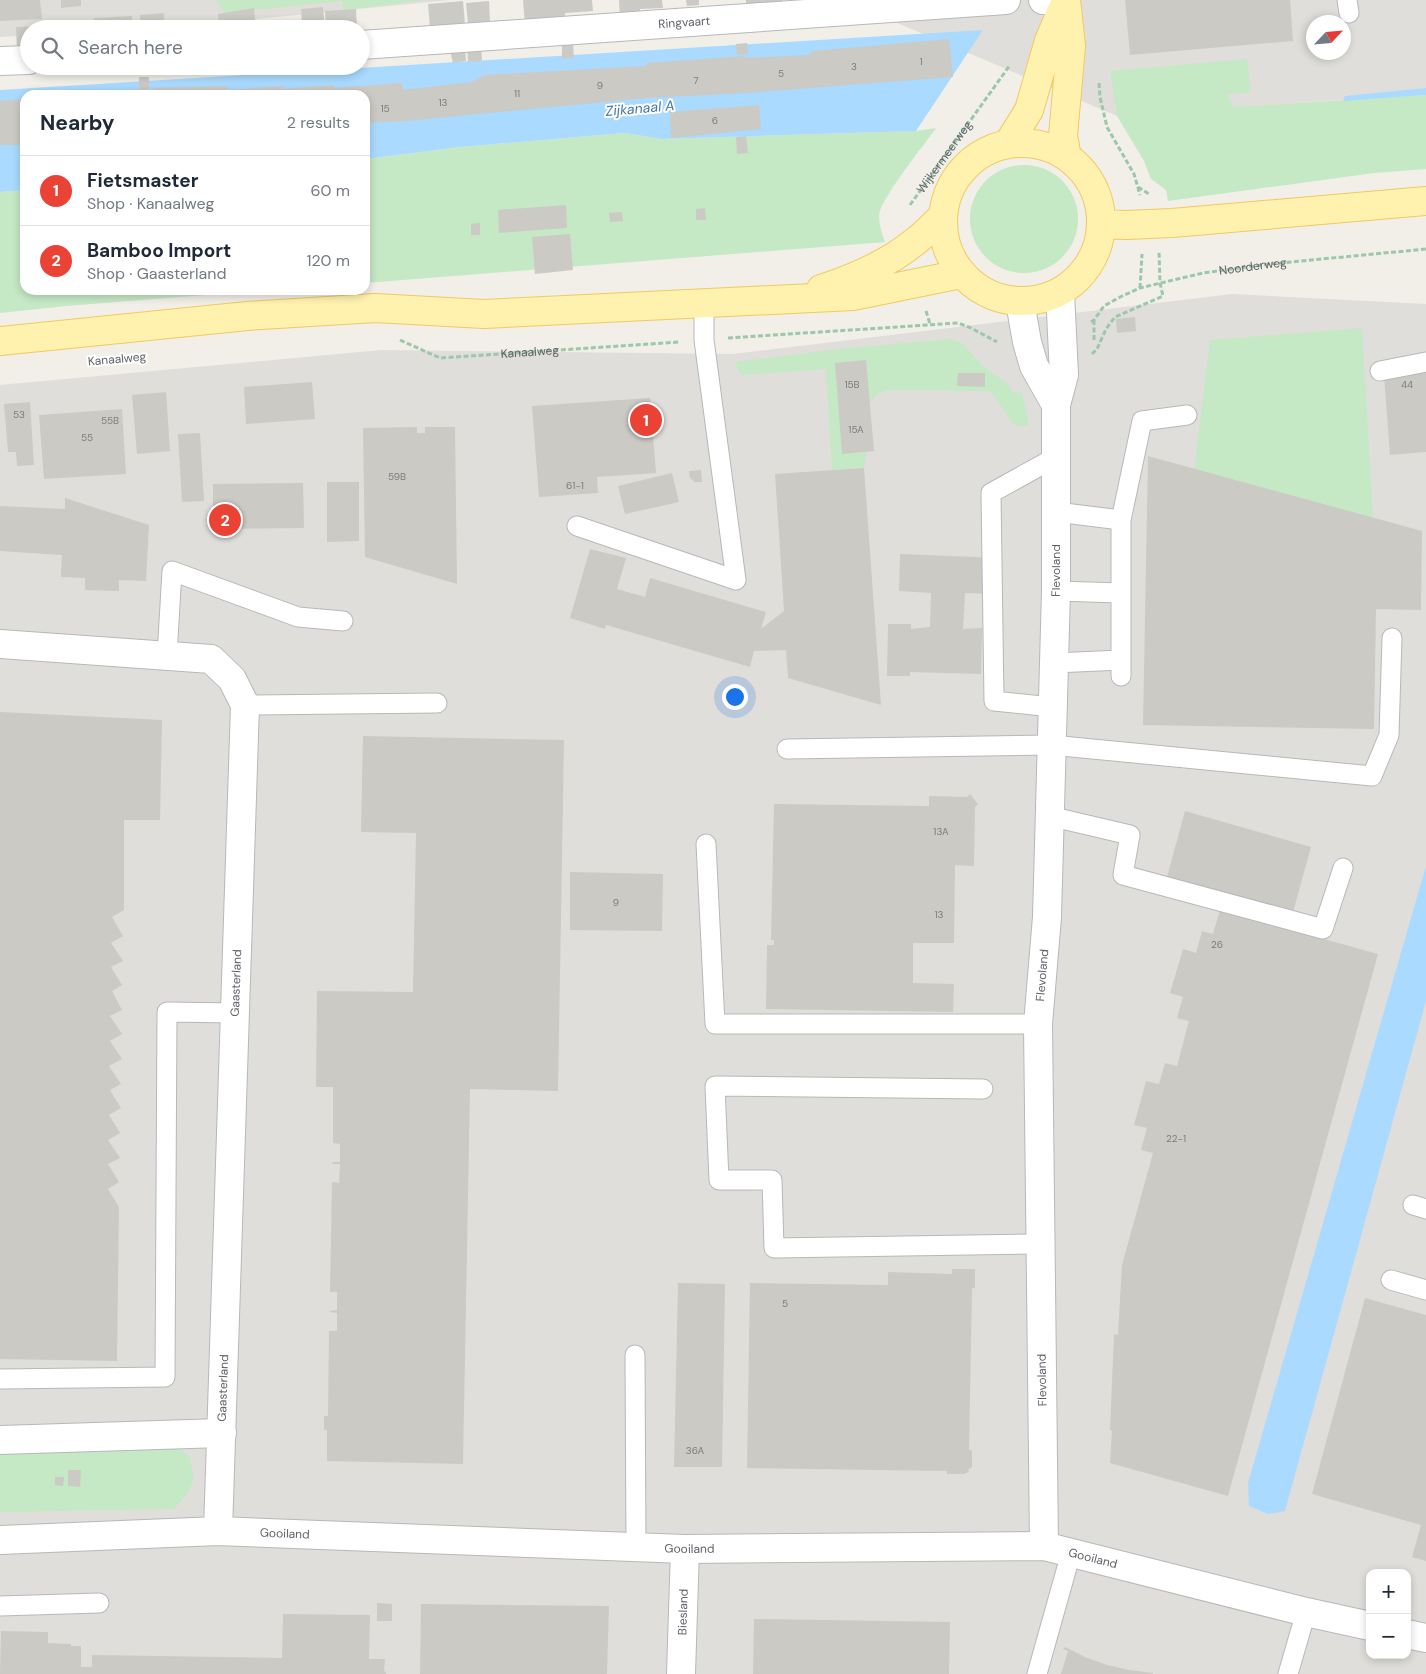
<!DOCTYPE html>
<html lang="en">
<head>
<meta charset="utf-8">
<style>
	body { margin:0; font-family:"DM Sans",sans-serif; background:#f6f6f7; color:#1f2937 }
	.controls { position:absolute; right:15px; bottom:15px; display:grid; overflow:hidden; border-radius:10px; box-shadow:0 2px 8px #0003 }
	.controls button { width:45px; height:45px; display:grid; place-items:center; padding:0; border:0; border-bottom:1px solid #e0e1e3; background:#fff; color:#1f2937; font:25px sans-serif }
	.compass { position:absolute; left:1306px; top:15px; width:45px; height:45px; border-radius:50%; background:#fff; box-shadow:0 2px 8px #0003; rotate:64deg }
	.you { position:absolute; left:734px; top:696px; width:18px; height:18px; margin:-12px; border:4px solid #fff; border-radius:50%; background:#1a73e8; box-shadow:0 0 0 8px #1a73e833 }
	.badge { display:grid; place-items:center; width:32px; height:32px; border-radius:50%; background:#ea4335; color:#fff; font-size:16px; font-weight:700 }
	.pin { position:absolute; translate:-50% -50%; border:2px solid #fff; box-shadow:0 1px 5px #0006 }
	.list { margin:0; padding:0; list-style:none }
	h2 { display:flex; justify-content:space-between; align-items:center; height:65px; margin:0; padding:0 20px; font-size:21px }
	h2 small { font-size:16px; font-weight:400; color:#747a83 }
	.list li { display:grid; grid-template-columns:32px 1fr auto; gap:15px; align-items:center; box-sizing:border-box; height:70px; padding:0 20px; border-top:1px solid #e0e1e3 }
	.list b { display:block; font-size:19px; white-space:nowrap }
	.list p { margin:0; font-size:16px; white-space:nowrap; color:#747a83 }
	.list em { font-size:16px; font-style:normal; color:#747a83 }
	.icon { flex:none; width:28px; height:28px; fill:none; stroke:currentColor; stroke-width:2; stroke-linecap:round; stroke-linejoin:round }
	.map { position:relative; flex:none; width:1426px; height:1674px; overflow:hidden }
	.search { position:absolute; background:#fff; box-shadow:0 2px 8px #0003; left:20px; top:20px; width:350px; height:55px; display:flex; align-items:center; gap:12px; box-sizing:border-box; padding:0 18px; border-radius:28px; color:#747a83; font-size:19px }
	.panel { position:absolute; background:#fff; box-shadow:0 2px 8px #0003; left:20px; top:90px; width:350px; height:205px; border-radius:15px }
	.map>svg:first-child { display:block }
	.industrial { fill:#e0deda; fill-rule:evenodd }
	.green { fill:#c5e8c5 }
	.water { fill:#aadaff }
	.building { fill:#cccac5 }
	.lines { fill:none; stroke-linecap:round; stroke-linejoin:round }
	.service-casing { stroke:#b5b8bc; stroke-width:21 }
	.minor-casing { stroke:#b5b8bc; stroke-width:30 }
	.primary-casing { stroke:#f2c960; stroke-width:30 }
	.path { stroke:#9cc7a9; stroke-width:3; stroke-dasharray:5 2.5; stroke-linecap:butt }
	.service { stroke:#fff; stroke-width:19 }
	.minor { stroke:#fff; stroke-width:28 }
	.primary { stroke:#fff2af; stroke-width:28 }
	.labels { text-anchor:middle; stroke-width:4; stroke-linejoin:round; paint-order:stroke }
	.number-label { font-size:10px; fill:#7a7d7f }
	.street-label { font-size:12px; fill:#5f6368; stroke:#fff }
	.water-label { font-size:14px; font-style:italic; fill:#4174aa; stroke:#fff }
</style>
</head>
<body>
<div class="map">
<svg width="1426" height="1674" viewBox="0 0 1426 1674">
	<rect width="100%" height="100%" fill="#f1efe8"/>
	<path class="industrial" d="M 0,0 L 450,0 L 217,23 L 126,29 L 29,29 L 29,35 L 0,37 Z
		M 843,0 L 1426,0 L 1426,94 L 1117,116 ZM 1314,22 L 1344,22 L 1344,52 L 1314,52 Z
		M 1232,294 L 1426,304 L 1426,1674 L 0,1674 L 0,385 L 381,350 L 733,354 ZM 1370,1573 L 1407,1573 L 1407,1655 L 1370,1655 Z"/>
	<path class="green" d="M 216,0 L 426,0 L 343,10 L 342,1 L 225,13 Z
		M 1247,59 L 1251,92 L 1227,94 L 1234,107 L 1426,95 L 1426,169 L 1374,173 L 1168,201 L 1166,190 L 1151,179 L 1144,161 L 1117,116 L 1110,71 Z
		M 936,128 C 924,145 881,198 879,215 C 879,224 882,234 885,242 L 365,283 L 365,159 L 460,147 L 625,133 L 661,139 L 916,131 Z
		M970 219a54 54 0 1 1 108 0a54 54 0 1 1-108 0Z
		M 25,190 L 25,290 L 270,290 L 66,306 L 0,313 L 0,192 Z
		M 1362,328 L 1373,518 L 1194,469 L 1210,340 Z
		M 952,339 L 963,344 L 984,367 L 1008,384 L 1013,393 L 1022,392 L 1029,425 L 1018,426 L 1011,422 L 1009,417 L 990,391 L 887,390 L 876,395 L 869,405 L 867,450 L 864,468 L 832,470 L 826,369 L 741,375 L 735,362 L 848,348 Z
		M 0,1447 L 180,1449 L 190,1457 L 194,1479 L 187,1494 L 174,1509 L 0,1512 Z"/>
	<path class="water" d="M 983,30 L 916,131 L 661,139 L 625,133 L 460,147 L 365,159 L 365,95 L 25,95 L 25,190 L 0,192 L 0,90 Z
		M 1426,88 L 1426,95 L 1343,101 L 1345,96 Z
		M 1426,866 L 1426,1001 L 1285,1511 L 1268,1514 L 1249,1506 L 1248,1483 Z"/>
	<path class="building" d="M 0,0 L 40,0 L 42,19 L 0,21 Z
		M 61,0 L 81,0 L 81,6 L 61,8 Z
		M 523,0 L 592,0 L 593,11 L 565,13 L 565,21 L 525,25 Z
		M 619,0 L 662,0 L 663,8 L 640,9 L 640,18 L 620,19 Z
		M 686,0 L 699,0 L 699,5 L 687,6 Z
		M 746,0 L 783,0 L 783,7 L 746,9 Z
		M 1125,0 L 1290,0 L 1293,41 L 1130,55 Z
		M 463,1 L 465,25 L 430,28 L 428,4 Z
		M 489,1 L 490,22 L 468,23 L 466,3 Z
		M 323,7 L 325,29 L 308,29 L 302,23 L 301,9 Z
		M 254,8 L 256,29 L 219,29 L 218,14 Z
		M 356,9 L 357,29 L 326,29 L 325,11 Z
		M 164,13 L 164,29 L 141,29 L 140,15 Z
		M 132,16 L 133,29 L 94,29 L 94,18 Z
		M 44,26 L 44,29 L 29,29 L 29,50 L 17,50 L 16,27 Z
		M 949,39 L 953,77 L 747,93 L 648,98 L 406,121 L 365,123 L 365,95 L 154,95 L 153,88 L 227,86 L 228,90 L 283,86 L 283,89 L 334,85 L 335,88 L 402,83 L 403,90 L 472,82 L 485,75 L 646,66 L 647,63 L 745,56 L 745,58 L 809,55 L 813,51 Z
		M 481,43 L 482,61 L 468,62 L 467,44 Z
		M 562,43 L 573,43 L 574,58 L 562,59 Z
		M 747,43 L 748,54 L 737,55 L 736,44 Z
		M 465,49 L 466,61 L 453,63 L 450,51 Z
		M 139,77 L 149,77 L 149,90 L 139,91 Z
		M 25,99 L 25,145 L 0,145 L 0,101 Z
		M 759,105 L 761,129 L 671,138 L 670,112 Z
		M 746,136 L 748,153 L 737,154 L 736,137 Z
		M 566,205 L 567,228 L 499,233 L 498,210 Z
		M 705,208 L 706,220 L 696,220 L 696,209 Z
		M 622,212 L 623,221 L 610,222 L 609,213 Z
		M 480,223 L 480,235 L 471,235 L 471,224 Z
		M 570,234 L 573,270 L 535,274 L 532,237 Z
		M 1135,317 L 1136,331 L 1117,333 L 1116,319 Z
		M 866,360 L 874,451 L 842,454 L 835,363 Z
		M 1426,372 L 1426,452 L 1390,455 L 1384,375 Z
		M 958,373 L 985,373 L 985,387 L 957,386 Z
		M 312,382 L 315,419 L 246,424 L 244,387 Z
		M 166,392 L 170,451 L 137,454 L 132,395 Z
		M 650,398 L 656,473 L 597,477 L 598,493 L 539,497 L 532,406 Z
		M 30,402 L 34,465 L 17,466 L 16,452 L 8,452 L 4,404 Z
		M 122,409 L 126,474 L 44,479 L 39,415 Z
		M 417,427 L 417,433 L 425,433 L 425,427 L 455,427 L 457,584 L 365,557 L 363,428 Z
		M 200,433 L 204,501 L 182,502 L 178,434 Z
		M 1148,456 L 1422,531 L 1421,610 L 1376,609 L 1374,729 L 1143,725 Z
		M 864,468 L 881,705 L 788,678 L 786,650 L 754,651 L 750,667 L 606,625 L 605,629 L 570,618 L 590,549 L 626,558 L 617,589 L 645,597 L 650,578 L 766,612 L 761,629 L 784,611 L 775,474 Z
		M 701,470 L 702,482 L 695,482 L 690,478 L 689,471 Z
		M 672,473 L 679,502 L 625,514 L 618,486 Z
		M 327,482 L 359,482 L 359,541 L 327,542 Z
		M 303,483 L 304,528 L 213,529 L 213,484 Z
		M 65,498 L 149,525 L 146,581 L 119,580 L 119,591 L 85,590 L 85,578 L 61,577 L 62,555 L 0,551 L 0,506 L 65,509 Z
		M 900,554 L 1000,558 L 999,594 L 965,593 L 963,629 L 982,628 L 981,674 L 910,672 L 910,676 L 887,676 L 888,624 L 911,624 L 911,629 L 930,627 L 931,593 L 899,591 Z
		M 0,712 L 162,720 L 160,820 L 124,820 L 124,910 L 112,917 L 123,936 L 111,943 L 123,961 L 111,967 L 122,985 L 112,991 L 122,1010 L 110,1016 L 122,1034 L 110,1041 L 122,1059 L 109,1066 L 121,1084 L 110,1090 L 121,1108 L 109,1115 L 120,1133 L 108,1140 L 120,1158 L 108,1164 L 119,1182 L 108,1189 L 119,1207 L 117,1361 L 0,1359 Z
		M 363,736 L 564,740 L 558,1091 L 470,1089 L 463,1464 L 327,1461 L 327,1430 L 324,1430 L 324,1416 L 328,1416 L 329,1331 L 337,1331 L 337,1313 L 330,1312 L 329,1311 L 337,1310 L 337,1292 L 330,1292 L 332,1182 L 339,1183 L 340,1164 L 332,1164 L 333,1162 L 340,1162 L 340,1144 L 333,1143 L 333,1087 L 316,1087 L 317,991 L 413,992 L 416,833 L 361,832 Z
		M 970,794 L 978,804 L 975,807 L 974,866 L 955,865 L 954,943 L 913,943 L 913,983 L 954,984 L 953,1012 L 766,1009 L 767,945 L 774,945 L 774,940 L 771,940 L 774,804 L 929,806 L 929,796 L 967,797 Z
		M 1185,811 L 1311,847 L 1293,912 L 1167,877 Z
		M 570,872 L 663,874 L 662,931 L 570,930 Z
		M 1220,910 L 1378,954 L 1228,1496 L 1110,1463 L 1112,1431 L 1110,1430 L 1114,1334 L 1118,1335 L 1122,1265 L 1153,1153 L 1141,1150 L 1147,1128 L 1134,1125 L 1146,1081 L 1159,1084 L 1165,1063 L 1177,1066 L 1189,1021 L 1177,1018 L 1183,997 L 1170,993 L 1183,949 L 1196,953 L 1202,931 L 1213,934 Z
		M 952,1269 L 975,1269 L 975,1288 L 972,1288 L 969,1450 L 972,1450 L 972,1467 L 968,1470 L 969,1472 L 964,1474 L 947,1474 L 947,1471 L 747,1468 L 750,1283 L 888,1285 L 888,1272 L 952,1274 Z
		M 678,1283 L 725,1284 L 722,1467 L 674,1467 Z
		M 1365,1298 L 1426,1315 L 1426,1561 L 1412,1557 L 1421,1525 L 1312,1494 Z
		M 68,1470 L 81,1470 L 80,1487 L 68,1486 Z
		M 55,1477 L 64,1477 L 63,1486 L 55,1485 Z
		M 377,1603 L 392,1604 L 392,1621 L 377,1621 Z
		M 421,1604 L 609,1606 L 607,1674 L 420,1674 Z
		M 283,1614 L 370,1615 L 369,1659 L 385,1659 L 384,1672 L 386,1671 L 386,1674 L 0,1674 L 1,1631 L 48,1632 L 48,1643 L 71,1644 L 71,1646 L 81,1646 L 81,1667 L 92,1667 L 92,1655 L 282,1658 Z
		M 754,1619 L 950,1622 L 949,1674 L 753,1674 Z
		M 1065,1647 L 1085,1657 L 1107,1665 L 1129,1670 L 1153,1673 L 1153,1674 L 1061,1674 L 1068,1651 L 1063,1649 Z"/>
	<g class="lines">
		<g class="service-casing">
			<path id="service" d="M 1347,0 L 1349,13
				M 1380,371 L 1426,362
				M 1056,512 L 1121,520
				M 577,526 L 736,580 L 704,340 L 704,303
				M 1056,591 L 1121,593
				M 167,656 L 172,571 L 298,617 L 343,621
				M 1054,663 L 1121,660
				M 1121,676 L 1121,520 L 1142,421 L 1187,415
				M 245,705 L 437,703
				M 1052,707 L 994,701 L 991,493 L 1056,457
				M 787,749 L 1051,745 L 1372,776 L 1389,735 L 1392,638
				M 1049,816 L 1130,835 L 1123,875 L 1323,929 L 1343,868
				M 706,844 L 715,1024 L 1038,1024
				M 983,1089 L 715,1086 L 719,1180 L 772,1180 L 774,1248 L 1040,1244
				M 1413,1205 L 1426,1209
				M 1391,1280 L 1426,1290
				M 635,1355 L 636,1547
				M 0,1379 L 165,1377 L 167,1012 L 235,1013
				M 0,1606 L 99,1603
				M 1037,1674 L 1071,1553
				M 1288,1674 L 1306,1612"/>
		</g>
		<g class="minor-casing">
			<g id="minor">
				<path d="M 1043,0 L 1066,1"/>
				<path id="s4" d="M 361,45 L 1006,0"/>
				<path d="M 0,61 L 29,60"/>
				<path d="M 1020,302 L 1027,342 L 1034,366 L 1056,405"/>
				<path d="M 0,644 L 211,659 L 232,679 L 245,705 L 218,1531"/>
				<path d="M 0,1440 L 222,1433"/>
				<path id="s5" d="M 0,1540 L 218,1531 L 685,1549 L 1044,1546 L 1306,1612 L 1370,1626"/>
				<path id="s6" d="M 1044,1546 L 1038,1024 L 1047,917 L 1056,591 L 1056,405 L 1064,375 L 1060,292"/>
				<path d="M 1407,1634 L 1426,1638"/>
				<path id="s7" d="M 681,1674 L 685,1549"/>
			</g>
		</g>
		<g class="primary-casing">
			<path id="primary" d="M 1066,0 L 1071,46 L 1063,136 L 1067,157
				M943 222a79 79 0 1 1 158 0a79 79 0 1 1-158 0Z
				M 1008,144 L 1029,110 L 1049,41 L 1065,3
				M 1101,224 L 1127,225 L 1172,223 L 1426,201
				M 821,289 C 855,278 890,263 917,240 C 926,233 934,224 942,217
				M 0,341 L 247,316 L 375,308 L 484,314 L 853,296 L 961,274"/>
		</g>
		<g class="path">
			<path d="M 1099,83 L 1100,97 L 1107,127 L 1134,174 L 1140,195"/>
			<path d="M 1138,187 L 1149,194"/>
			<path id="s1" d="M 910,205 L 1010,65"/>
			<path d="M 1140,288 L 1142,254"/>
			<path d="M 926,311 L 930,324"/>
			<path id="s2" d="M 1091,322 L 1094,320 L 1104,306 L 1120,297 L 1140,288 L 1203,273 L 1270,264 L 1426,249"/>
			<path d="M 728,338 L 958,323 L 971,328 L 997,342"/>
			<path id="s3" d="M 400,340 L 440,358 L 679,342"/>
			<path d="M 1094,340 L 1094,320"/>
			<path d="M 1092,354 L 1097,349 L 1106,329 L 1115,317 L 1163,296 L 1160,283 L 1159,251"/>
		</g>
		<use href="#service" class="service"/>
		<use href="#minor" class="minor"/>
		<use href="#primary" class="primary"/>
	</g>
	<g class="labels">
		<g class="number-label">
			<text x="921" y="65">1</text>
			<text x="854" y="70">3</text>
			<text x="781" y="77">5</text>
			<text x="696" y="84">7</text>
			<text x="600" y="89">9</text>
			<text x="517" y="97">11</text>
			<text x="443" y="106">13</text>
			<text x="385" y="112">15</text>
			<text x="715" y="124">6</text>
			<text x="852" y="388">15B</text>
			<text x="1407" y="388">44</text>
			<text x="19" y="418">53</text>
			<text x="110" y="424">55B</text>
			<text x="856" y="433">15A</text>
			<text x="87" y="441">55</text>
			<text x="397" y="480">59B</text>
			<text x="575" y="489">61-1</text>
			<text x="941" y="835">13A</text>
			<text x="616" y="906">9</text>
			<text x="939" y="918">13</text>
			<text x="1217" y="948">26</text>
			<text x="1176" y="1142">22-1</text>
			<text x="785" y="1307">5</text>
			<text x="695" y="1454">36A</text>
		</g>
		<g class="street-label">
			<text dy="4" stroke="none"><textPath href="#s4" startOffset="324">Ringvaart</textPath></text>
			<text dy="4" stroke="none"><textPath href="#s1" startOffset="59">Wijkermeerweg</textPath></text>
			<text dy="4" stroke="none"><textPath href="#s2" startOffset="176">Noorderweg</textPath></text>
			<text dy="4" stroke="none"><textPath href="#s3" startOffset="134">Kanaalweg</textPath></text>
			<text transform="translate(117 359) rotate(-5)" y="4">Kanaalweg</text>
			<text dy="4" stroke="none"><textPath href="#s6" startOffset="976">Flevoland</textPath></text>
			<text dy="4" stroke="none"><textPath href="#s6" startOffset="571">Flevoland</textPath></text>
			<text transform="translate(236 983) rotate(-88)" y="4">Gaasterland</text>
			<text transform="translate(1042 1380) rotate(-91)" y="4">Flevoland</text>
			<text transform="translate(223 1388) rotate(-88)" y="4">Gaasterland</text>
			<text dy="4" stroke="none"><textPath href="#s5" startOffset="285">Gooiland</textPath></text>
			<text dy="4" stroke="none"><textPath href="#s5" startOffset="690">Gooiland</textPath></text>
			<text dy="4" stroke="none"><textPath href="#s5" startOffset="1095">Gooiland</textPath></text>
			<text dy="4" stroke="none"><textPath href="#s7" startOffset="62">Biesland</textPath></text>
		</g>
		<g class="water-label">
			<text transform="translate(640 108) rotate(-5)" y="5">Zijkanaal A</text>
		</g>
	</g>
</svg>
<div class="controls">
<button>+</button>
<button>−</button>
</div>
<svg class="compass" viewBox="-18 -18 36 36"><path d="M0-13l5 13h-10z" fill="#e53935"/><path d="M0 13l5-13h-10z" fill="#747a83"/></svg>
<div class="you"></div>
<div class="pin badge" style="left:646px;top:420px">1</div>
<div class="pin badge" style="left:225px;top:520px">2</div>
<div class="search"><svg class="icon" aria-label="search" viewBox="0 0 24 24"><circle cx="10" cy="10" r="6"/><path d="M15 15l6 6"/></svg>Search here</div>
<section class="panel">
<h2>Nearby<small>2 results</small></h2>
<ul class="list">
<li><span class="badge">1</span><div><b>Fietsmaster</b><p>Shop · Kanaalweg</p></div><em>60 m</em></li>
<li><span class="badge">2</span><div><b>Bamboo Import</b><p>Shop · Gaasterland</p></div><em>120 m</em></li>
</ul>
</section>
</div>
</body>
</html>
